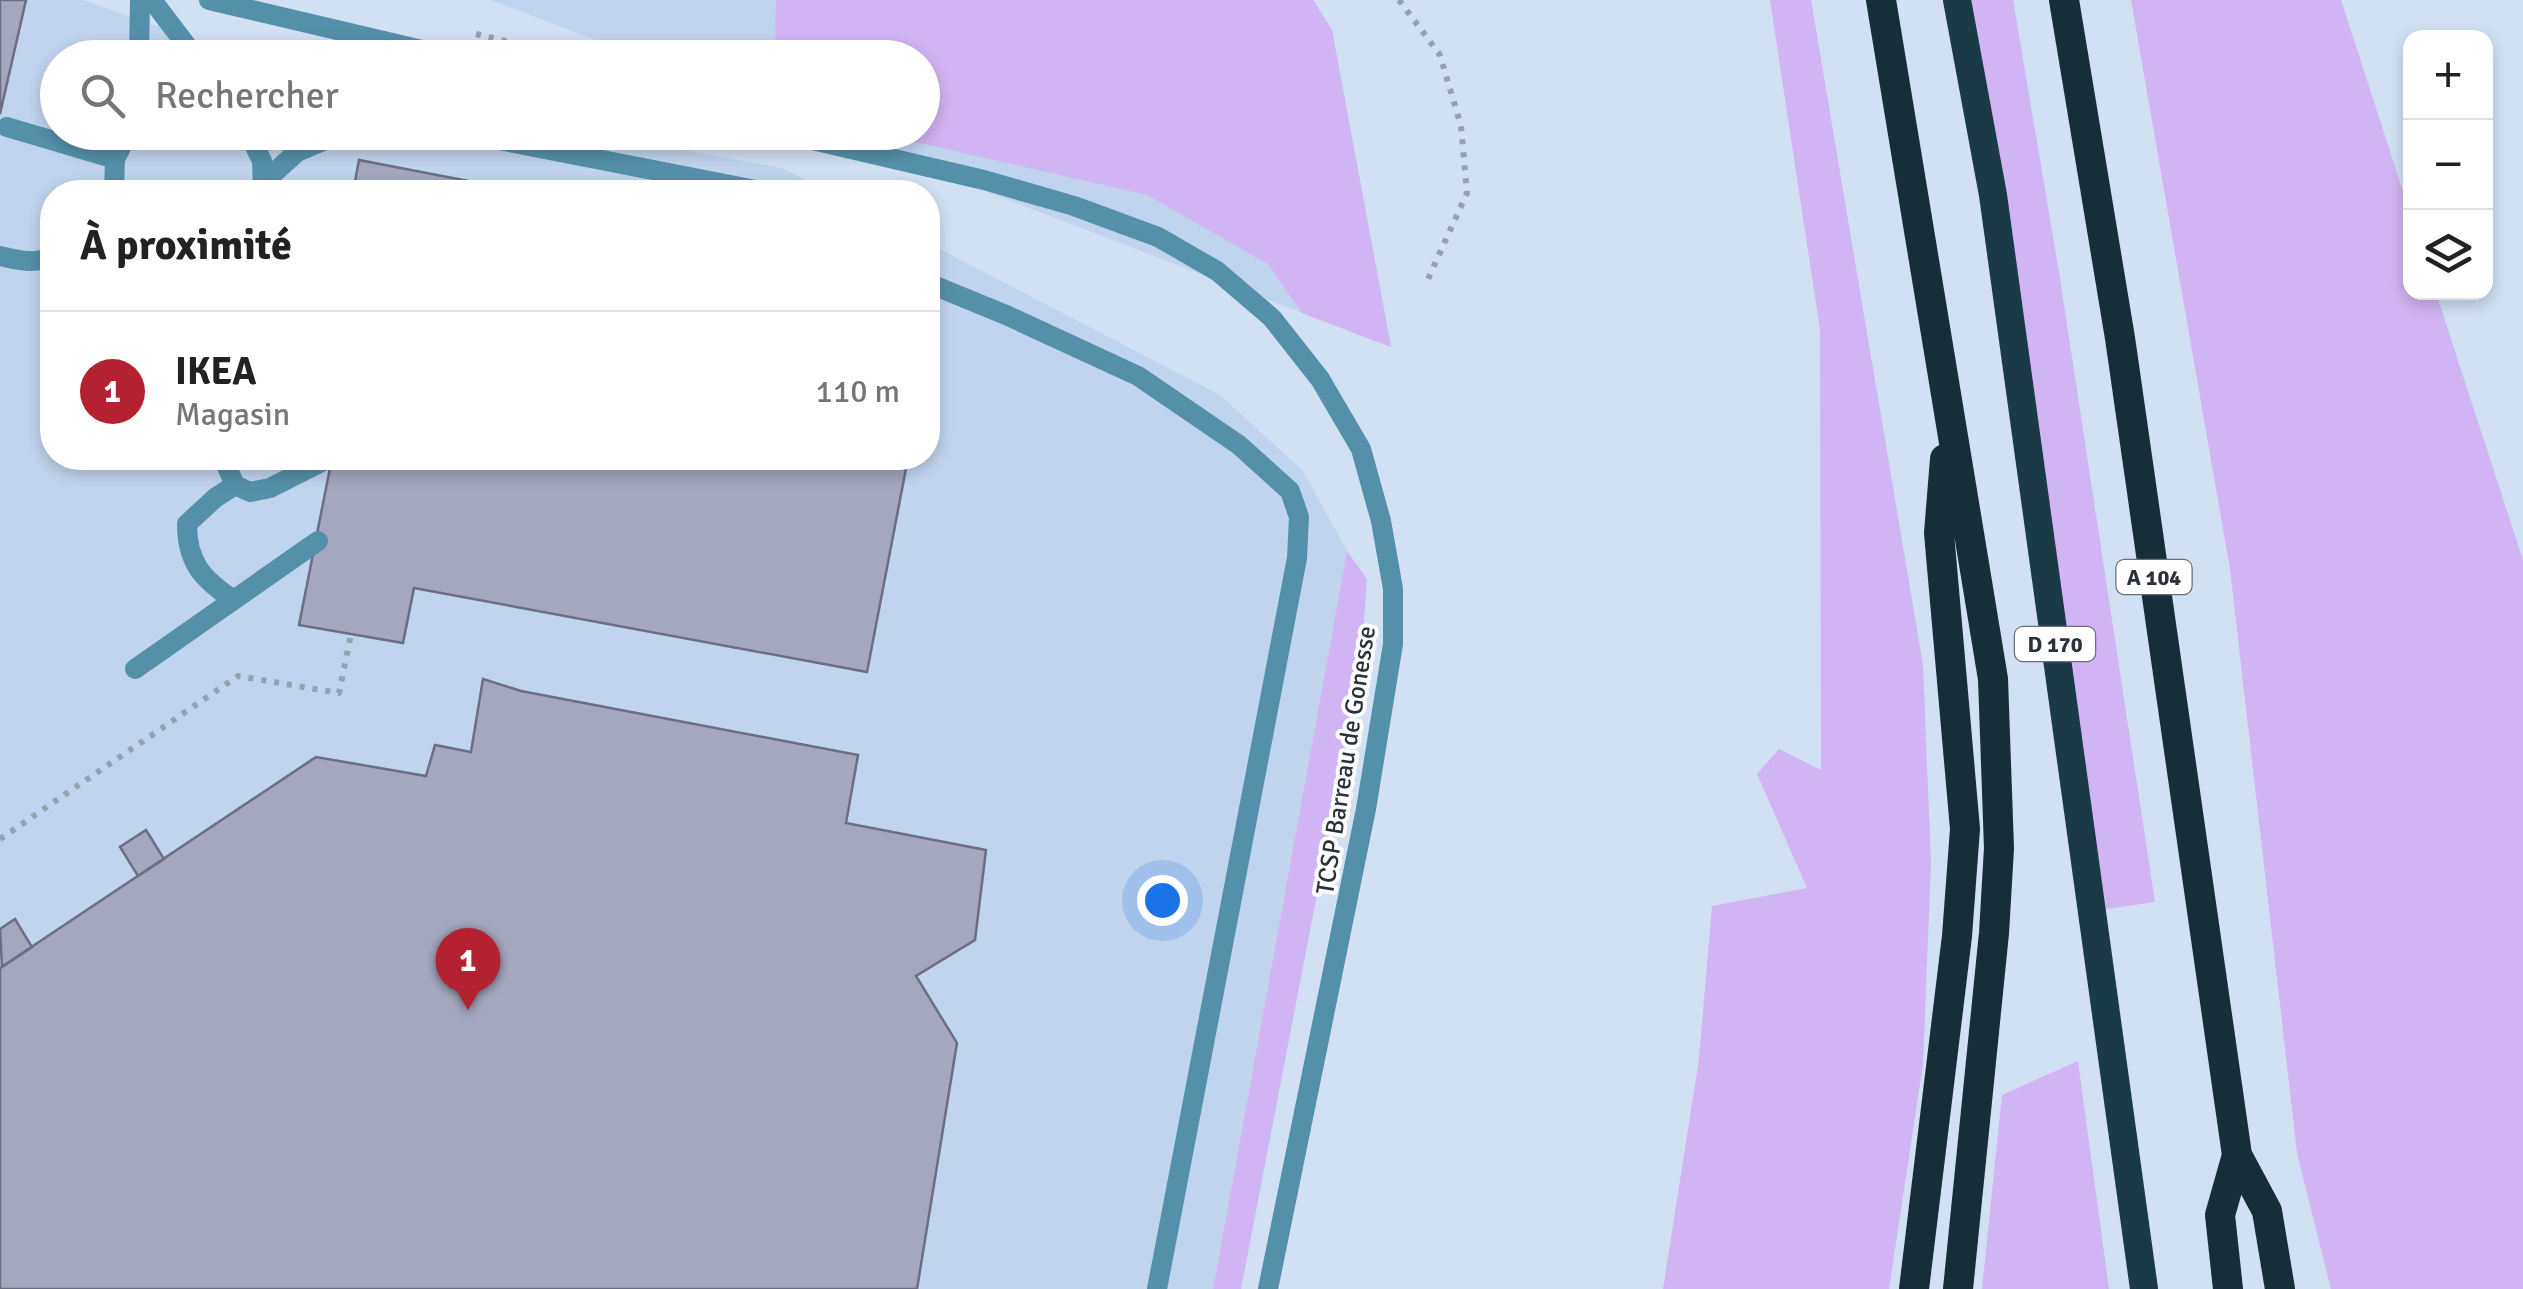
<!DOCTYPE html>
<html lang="fr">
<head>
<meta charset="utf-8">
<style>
	body { margin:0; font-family:Signika,sans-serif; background:#f6f6f6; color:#222 }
	.controls { position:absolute; right:30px; top:30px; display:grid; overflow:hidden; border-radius:20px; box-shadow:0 5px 15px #0003 }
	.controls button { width:90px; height:90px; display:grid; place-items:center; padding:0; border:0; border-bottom:2px solid #e0e0e0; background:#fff; color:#222; font:50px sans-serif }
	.you { position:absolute; left:1162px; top:900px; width:35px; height:35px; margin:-25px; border:8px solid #fff; border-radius:50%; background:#1a73e8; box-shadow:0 0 0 15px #1a73e833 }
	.badge { display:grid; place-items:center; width:65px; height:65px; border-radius:50%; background:#b42231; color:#fff; font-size:32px; font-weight:700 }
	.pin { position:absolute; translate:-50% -82px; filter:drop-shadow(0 2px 5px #0008) }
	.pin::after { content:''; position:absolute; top:52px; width:35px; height:30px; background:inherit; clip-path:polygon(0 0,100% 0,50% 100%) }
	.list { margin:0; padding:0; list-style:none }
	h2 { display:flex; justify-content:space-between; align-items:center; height:130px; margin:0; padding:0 40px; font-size:42px }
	h2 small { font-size:32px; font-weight:400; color:#767676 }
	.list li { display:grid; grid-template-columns:65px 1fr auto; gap:30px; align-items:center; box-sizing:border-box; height:160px; padding:0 40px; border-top:2px solid #e0e0e0 }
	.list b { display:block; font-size:38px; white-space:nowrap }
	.list p { margin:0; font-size:32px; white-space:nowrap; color:#767676 }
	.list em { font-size:32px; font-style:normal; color:#767676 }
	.icon { flex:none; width:55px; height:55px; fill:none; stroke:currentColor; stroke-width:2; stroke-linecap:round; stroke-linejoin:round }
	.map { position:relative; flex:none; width:2523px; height:1289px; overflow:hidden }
	.search { position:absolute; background:#fff; box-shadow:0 5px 15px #0003; left:40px; top:40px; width:900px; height:110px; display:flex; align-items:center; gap:25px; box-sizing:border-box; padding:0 35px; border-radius:55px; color:#767676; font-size:38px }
	.panel { position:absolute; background:#fff; box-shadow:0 5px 15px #0003; left:40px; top:180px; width:900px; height:290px; border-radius:40px }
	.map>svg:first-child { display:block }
	.built { fill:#c0d4ed }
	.green { fill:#d1b4f3 }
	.building { fill:#a4a7bd; stroke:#6c6e82; stroke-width:2.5 }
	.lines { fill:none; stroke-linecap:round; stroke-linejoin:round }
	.path { stroke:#95a1b0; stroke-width:6; stroke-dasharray:5 8; stroke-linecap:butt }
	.service { stroke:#5590ab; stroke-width:20 }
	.minor { stroke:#5590ab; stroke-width:20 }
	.trunk { stroke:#1a3a48; stroke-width:28 }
	.motorway { stroke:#172d37; stroke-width:30 }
	.labels { text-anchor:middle; stroke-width:8; stroke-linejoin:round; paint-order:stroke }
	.shield { fill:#fff; stroke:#6b6f74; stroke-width:2.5 }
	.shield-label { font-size:22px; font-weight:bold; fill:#2b3139 }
	.street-label { font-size:25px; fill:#2b3139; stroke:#fff }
</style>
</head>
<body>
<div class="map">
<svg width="2523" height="1289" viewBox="0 0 2523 1289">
	<rect width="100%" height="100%" fill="#d1e0f3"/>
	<path class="built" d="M 0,0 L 83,0 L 244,57 L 58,58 L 58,132 L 593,133 L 782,168 L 830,192 L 52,192 L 52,458 L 928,458 L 928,243 L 1220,395 L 1303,471 L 1347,551 L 1213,1289 L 0,1289 Z
		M 491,0 L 1313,0 L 1332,30 L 1391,347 L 834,133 L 922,132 L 922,58 L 640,57 Z"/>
	<path class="green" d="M 776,0 L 1313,0 L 1332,30 L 1391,347 L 1302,313 L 1268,264 L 1147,195 L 876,133 L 922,132 L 922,58 L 775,57 Z
		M 1770,0 L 1811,0 L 1923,665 L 1931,863 L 1923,1064 L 1889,1289 L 1663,1289 L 1699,1059 L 1712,906 L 1807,888 L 1757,774 L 1779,749 L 1821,770 L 1820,330 Z
		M 1967,0 L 2013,0 L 2059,272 L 2155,902 L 2106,909 Z
		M 2131,0 L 2341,0 L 2410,213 L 2410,292 L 2436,293 L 2523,560 L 2523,1289 L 2331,1289 L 2297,1153 L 2230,569 Z
		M 1347,551 L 1367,579 L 1360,671 L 1241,1289 L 1213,1289 Z
		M 2078,1061 L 2109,1289 L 1982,1289 L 2002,1095 Z"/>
	<path class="building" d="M 0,0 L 26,0 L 0,114 Z
		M 359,160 L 526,192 L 353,192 Z
		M 332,458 L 908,458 L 867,672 L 414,588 L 403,643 L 299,625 Z
		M 483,679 L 521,691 L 858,755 L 846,823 L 986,850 L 975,940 L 916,976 L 957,1043 L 917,1289 L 0,1289 L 0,968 L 316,757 L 426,776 L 435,745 L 471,752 Z
		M 146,830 L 164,859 L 138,876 L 120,847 Z
		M 15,919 L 32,947 L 2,967 L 0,929 Z"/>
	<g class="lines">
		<path class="path" d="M 1399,0 L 1440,55 L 1461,126 L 1467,193 L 1428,279
			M 476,34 L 578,58
			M 0,839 L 238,676 L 339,693 L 351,634"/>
		<path class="service" d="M 152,0 L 193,54 L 199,58
			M 209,0 L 456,58
			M 7,127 L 115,159
			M 458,132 L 765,192
			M 778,132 L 984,180 L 1074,206 L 1158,237 L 1217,271 L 1272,318 L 1320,379 L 1361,449 L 1381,521 L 1393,589 L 1393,644 L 1366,809 L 1268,1289
			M 265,181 L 297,152 L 344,132
			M 928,283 L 1006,315 L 1138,376 L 1239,445 L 1290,491 L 1299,517 L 1297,558 L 1157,1289
			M 223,458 L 235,485 L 250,492 L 270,488 L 329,458
			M 234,600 C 203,580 187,563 187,524 L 215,498 L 235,485
			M 135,669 L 318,541"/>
		<path class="minor" d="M 139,58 L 140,0
			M 248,132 L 262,161 L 263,192
			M 114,192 L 115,159 L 129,132
			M 0,256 C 18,260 35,265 52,256"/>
		<path class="trunk" d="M 1957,0 L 1993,195 L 2144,1289"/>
		<path class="motorway" d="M 1881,0 L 1993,679 L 1999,848 L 1994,933 L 1958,1289
			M 2064,0 L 2120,338 L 2237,1155 L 2267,1211 L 2280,1289
			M 1914,1289 L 1957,936 L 1965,829 L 1939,533 L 1945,459
			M 2228,1289 L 2220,1215 L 2237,1155"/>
	</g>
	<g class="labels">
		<g class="shield">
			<rect x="2116.5" y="560" width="75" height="34" rx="8"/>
			<rect x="2015" y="627" width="80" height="34" rx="8"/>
		</g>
		<g class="shield-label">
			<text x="2154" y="585">A 104</text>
			<text x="2055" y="652">D 170</text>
		</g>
		<g class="street-label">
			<text transform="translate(1345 760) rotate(-81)" y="9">TCSP Barreau de Gonesse</text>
		</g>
	</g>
</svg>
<div class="controls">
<button>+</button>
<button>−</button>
<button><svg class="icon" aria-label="layers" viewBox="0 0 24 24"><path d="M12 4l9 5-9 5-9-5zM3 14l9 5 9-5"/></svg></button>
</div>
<div class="you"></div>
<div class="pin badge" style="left:468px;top:1010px">1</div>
<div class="search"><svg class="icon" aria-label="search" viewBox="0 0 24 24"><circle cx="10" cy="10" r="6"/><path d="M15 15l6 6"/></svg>Rechercher</div>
<section class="panel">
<h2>À proximité<small></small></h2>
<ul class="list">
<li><span class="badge">1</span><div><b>IKEA</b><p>Magasin</p></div><em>110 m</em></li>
</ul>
</section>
</div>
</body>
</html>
